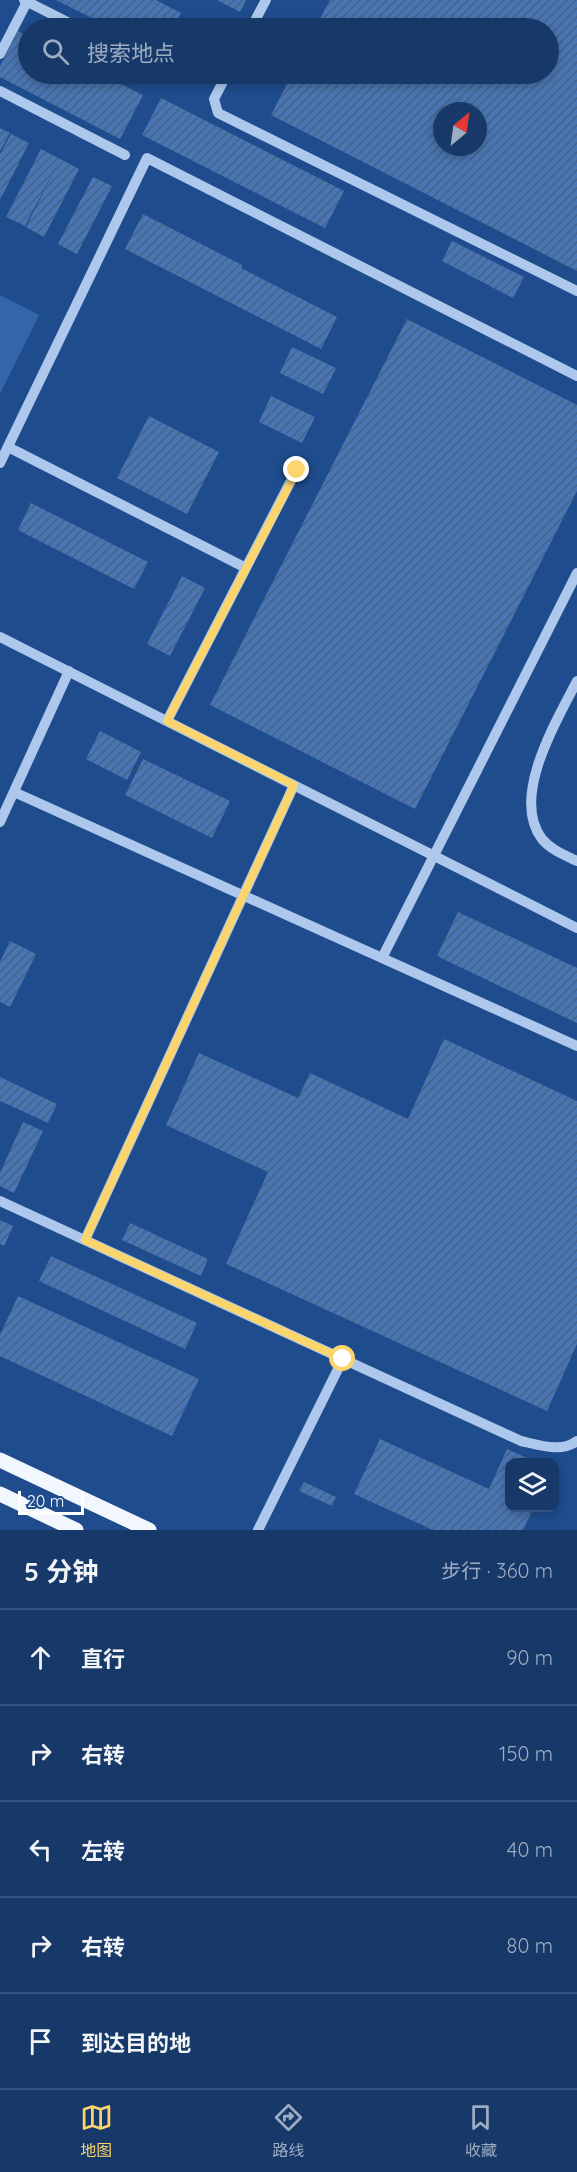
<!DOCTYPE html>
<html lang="zh">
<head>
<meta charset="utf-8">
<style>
	body { margin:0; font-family:Quicksand,"Noto Sans SC",sans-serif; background:#244472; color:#f1f3f6 }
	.controls { position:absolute; right:18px; bottom:18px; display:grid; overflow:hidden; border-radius:12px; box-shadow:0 3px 9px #0003 }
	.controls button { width:54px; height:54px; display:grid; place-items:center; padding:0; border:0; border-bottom:2px solid #36537e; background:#17396a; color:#f1f3f6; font:30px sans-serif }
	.compass { position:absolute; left:433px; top:102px; width:54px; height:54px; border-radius:50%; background:#17396a; box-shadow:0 3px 9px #0003; rotate:29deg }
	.scale { position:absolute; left:18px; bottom:15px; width:66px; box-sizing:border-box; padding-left:6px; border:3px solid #fff; border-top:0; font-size:16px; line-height:21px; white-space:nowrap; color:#fff; -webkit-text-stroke:4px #1f4c8d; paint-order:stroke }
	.stop { position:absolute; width:18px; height:18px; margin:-14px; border:4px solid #fad46d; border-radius:50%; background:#fff }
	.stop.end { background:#fad46d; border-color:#fff; box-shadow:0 2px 6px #0008 }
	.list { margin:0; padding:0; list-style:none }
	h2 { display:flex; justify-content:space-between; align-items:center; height:78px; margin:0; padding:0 24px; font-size:26px }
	h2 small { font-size:20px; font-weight:400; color:#9eacc1 }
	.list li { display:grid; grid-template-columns:39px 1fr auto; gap:18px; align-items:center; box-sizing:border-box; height:96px; padding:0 24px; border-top:2px solid #36537e }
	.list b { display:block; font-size:22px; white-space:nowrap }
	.list em { font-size:20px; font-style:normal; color:#9eacc1 }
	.icon { flex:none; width:33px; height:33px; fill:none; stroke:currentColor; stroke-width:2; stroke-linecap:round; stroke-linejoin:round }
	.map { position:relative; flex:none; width:577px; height:1530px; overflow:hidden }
	.search { position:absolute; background:#17396a; box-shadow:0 3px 9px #0003; left:18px; right:18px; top:18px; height:66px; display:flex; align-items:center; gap:15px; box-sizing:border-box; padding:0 21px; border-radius:33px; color:#9eacc1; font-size:22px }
	.sheet { height:558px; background:#17396a }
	nav { display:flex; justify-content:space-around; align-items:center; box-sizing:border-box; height:84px; border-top:2px solid #36537e; background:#17396a; font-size:16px; color:#9eacc1 }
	nav a { display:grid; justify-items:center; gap:3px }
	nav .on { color:#fad46d }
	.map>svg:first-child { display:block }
	.grass { fill:#36a }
	.building { fill:url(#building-hatch); fill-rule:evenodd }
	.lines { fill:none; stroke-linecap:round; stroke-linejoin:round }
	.minor { stroke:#adc8ec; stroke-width:10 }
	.major { stroke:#f2f7ff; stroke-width:15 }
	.route { stroke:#fad46d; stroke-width:8 }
</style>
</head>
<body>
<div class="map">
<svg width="577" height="1530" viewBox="0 0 577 1530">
	<defs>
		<pattern id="building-hatch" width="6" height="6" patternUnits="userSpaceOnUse" patternTransform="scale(1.5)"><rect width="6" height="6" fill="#4876b4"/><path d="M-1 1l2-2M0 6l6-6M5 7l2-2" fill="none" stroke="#4a6180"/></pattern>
	</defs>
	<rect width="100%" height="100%" fill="#1f4c8d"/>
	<path class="grass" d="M 0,295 L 39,315 L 0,394 Z"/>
	<path class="building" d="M 56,0 L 156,0 L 181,13 L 173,28 L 112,28 Z
		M 217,0 L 246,0 L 240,12 Z
		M 330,0 L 577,0 L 577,271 L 271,115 L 292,74 L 548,74 L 548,28 L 315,28 ZM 442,111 L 478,111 L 478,147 L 442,147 Z
		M 18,31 L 28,36 L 28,74 L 101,74 L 143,95 L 120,139 L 0,77 L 0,66 Z
		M 161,98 L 344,191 L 325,228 L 142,135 Z
		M 0,128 L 10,133 L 0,151 Z
		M 11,134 L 29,143 L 0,200 L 0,154 Z
		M 41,149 L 60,159 L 25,226 L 6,217 Z
		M 60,159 L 79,169 L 44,237 L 26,227 Z
		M 93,177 L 112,186 L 77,254 L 58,244 Z
		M 143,214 L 242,265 L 241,268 L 337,317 L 321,349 L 125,249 Z
		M 452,241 L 524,277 L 513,298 L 442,261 Z
		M 407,319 L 577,405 L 577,491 L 415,809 L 210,705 Z
		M 292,347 L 336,368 L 323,394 L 280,373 Z
		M 271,396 L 315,417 L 302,443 L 259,422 Z
		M 149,416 L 219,452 L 187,514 L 117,478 Z
		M 31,503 L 148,562 L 134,589 L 18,530 Z
		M 182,576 L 205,588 L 170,656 L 147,644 Z
		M 100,731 L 141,752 L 127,780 L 86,759 Z
		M 143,759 L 230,801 L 212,838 L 125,795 Z
		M 458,912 L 577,968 L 577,1023 L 437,956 Z
		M 10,941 L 36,954 L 10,1007 L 0,1002 L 0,962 Z
		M 444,1039 L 577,1101 L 577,1344 L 547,1411 L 226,1264 L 268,1172 L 166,1125 L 199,1053 L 298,1098 L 310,1073 L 408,1119 Z
		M 0,1077 L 57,1104 L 48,1123 L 0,1101 Z
		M 23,1122 L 43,1131 L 14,1193 L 0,1186 L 0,1173 Z
		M 0,1220 L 13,1226 L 4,1246 L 0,1244 Z
		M 130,1223 L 208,1259 L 201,1276 L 122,1240 Z
		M 51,1256 L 197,1323 L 185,1349 L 39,1281 Z
		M 18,1296 L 199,1379 L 172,1436 L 0,1356 L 0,1335 Z
		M 380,1439 L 489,1489 L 507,1449 L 536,1462 L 510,1462 L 510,1508 L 543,1508 L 541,1512 L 533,1509 L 523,1530 L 433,1530 L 354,1494 Z
		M 304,1482 L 336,1497 L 332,1506 L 299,1491 Z"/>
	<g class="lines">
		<path class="minor" d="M 24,0 L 79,28
			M 251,28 L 266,0
			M 0,54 L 28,0
			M 227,74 L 214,99 L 218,113 L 577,291
			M 0,91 L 125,155
			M 8,447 L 246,568
			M 0,463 L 147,158 L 577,376
			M 0,637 L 577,928
			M 577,681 C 557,720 510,797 542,839 C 551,850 565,855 577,861
			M 167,721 L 297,469
			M 14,792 L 577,1046
			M 0,822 L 69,671
			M 382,958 L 577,573
			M 0,1201 L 521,1441 C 539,1445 562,1453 577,1441
			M 85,1240 L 294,785
			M 258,1530 L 343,1359"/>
		<path class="major" d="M 0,1460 L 149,1530
			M 0,1494 L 76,1530"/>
	</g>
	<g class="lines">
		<path class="route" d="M 297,470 L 167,721 L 294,785 L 85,1240 L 343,1359"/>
	</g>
</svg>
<div class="controls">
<button><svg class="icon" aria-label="layers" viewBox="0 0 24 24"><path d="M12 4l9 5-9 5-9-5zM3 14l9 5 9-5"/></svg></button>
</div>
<svg class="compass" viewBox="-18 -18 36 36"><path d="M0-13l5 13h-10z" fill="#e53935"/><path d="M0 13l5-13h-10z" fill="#9eacc1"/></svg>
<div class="scale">20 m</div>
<div class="stop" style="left:343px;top:1359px"></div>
<div class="stop end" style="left:297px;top:470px"></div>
<div class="search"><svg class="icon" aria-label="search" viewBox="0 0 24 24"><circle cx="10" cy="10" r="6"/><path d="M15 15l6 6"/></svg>搜索地点</div>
</div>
<section class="sheet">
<h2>5 分钟<small>步行 · 360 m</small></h2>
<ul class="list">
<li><svg class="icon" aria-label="ahead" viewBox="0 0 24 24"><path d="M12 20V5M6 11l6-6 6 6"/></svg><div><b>直行</b></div><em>90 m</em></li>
<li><svg class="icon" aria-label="right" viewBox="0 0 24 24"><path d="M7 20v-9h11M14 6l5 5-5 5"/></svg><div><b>右转</b></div><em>150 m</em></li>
<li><svg class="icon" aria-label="left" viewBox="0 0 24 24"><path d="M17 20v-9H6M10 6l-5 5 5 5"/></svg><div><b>左转</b></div><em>40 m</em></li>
<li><svg class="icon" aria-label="right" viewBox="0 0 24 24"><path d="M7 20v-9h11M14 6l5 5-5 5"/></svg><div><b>右转</b></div><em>80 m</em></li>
<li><svg class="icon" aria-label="arrive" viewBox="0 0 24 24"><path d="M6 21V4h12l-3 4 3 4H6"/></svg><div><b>到达目的地</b></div></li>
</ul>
</section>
<nav>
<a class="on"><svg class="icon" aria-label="map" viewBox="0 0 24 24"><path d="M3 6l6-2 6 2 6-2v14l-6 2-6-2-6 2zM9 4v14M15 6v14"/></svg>地图</a>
<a><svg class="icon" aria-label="directions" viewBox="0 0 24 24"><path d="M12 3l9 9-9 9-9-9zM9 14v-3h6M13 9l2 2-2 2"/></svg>路线</a>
<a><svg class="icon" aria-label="saved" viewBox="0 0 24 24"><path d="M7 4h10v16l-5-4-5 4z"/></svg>收藏</a>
</nav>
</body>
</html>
